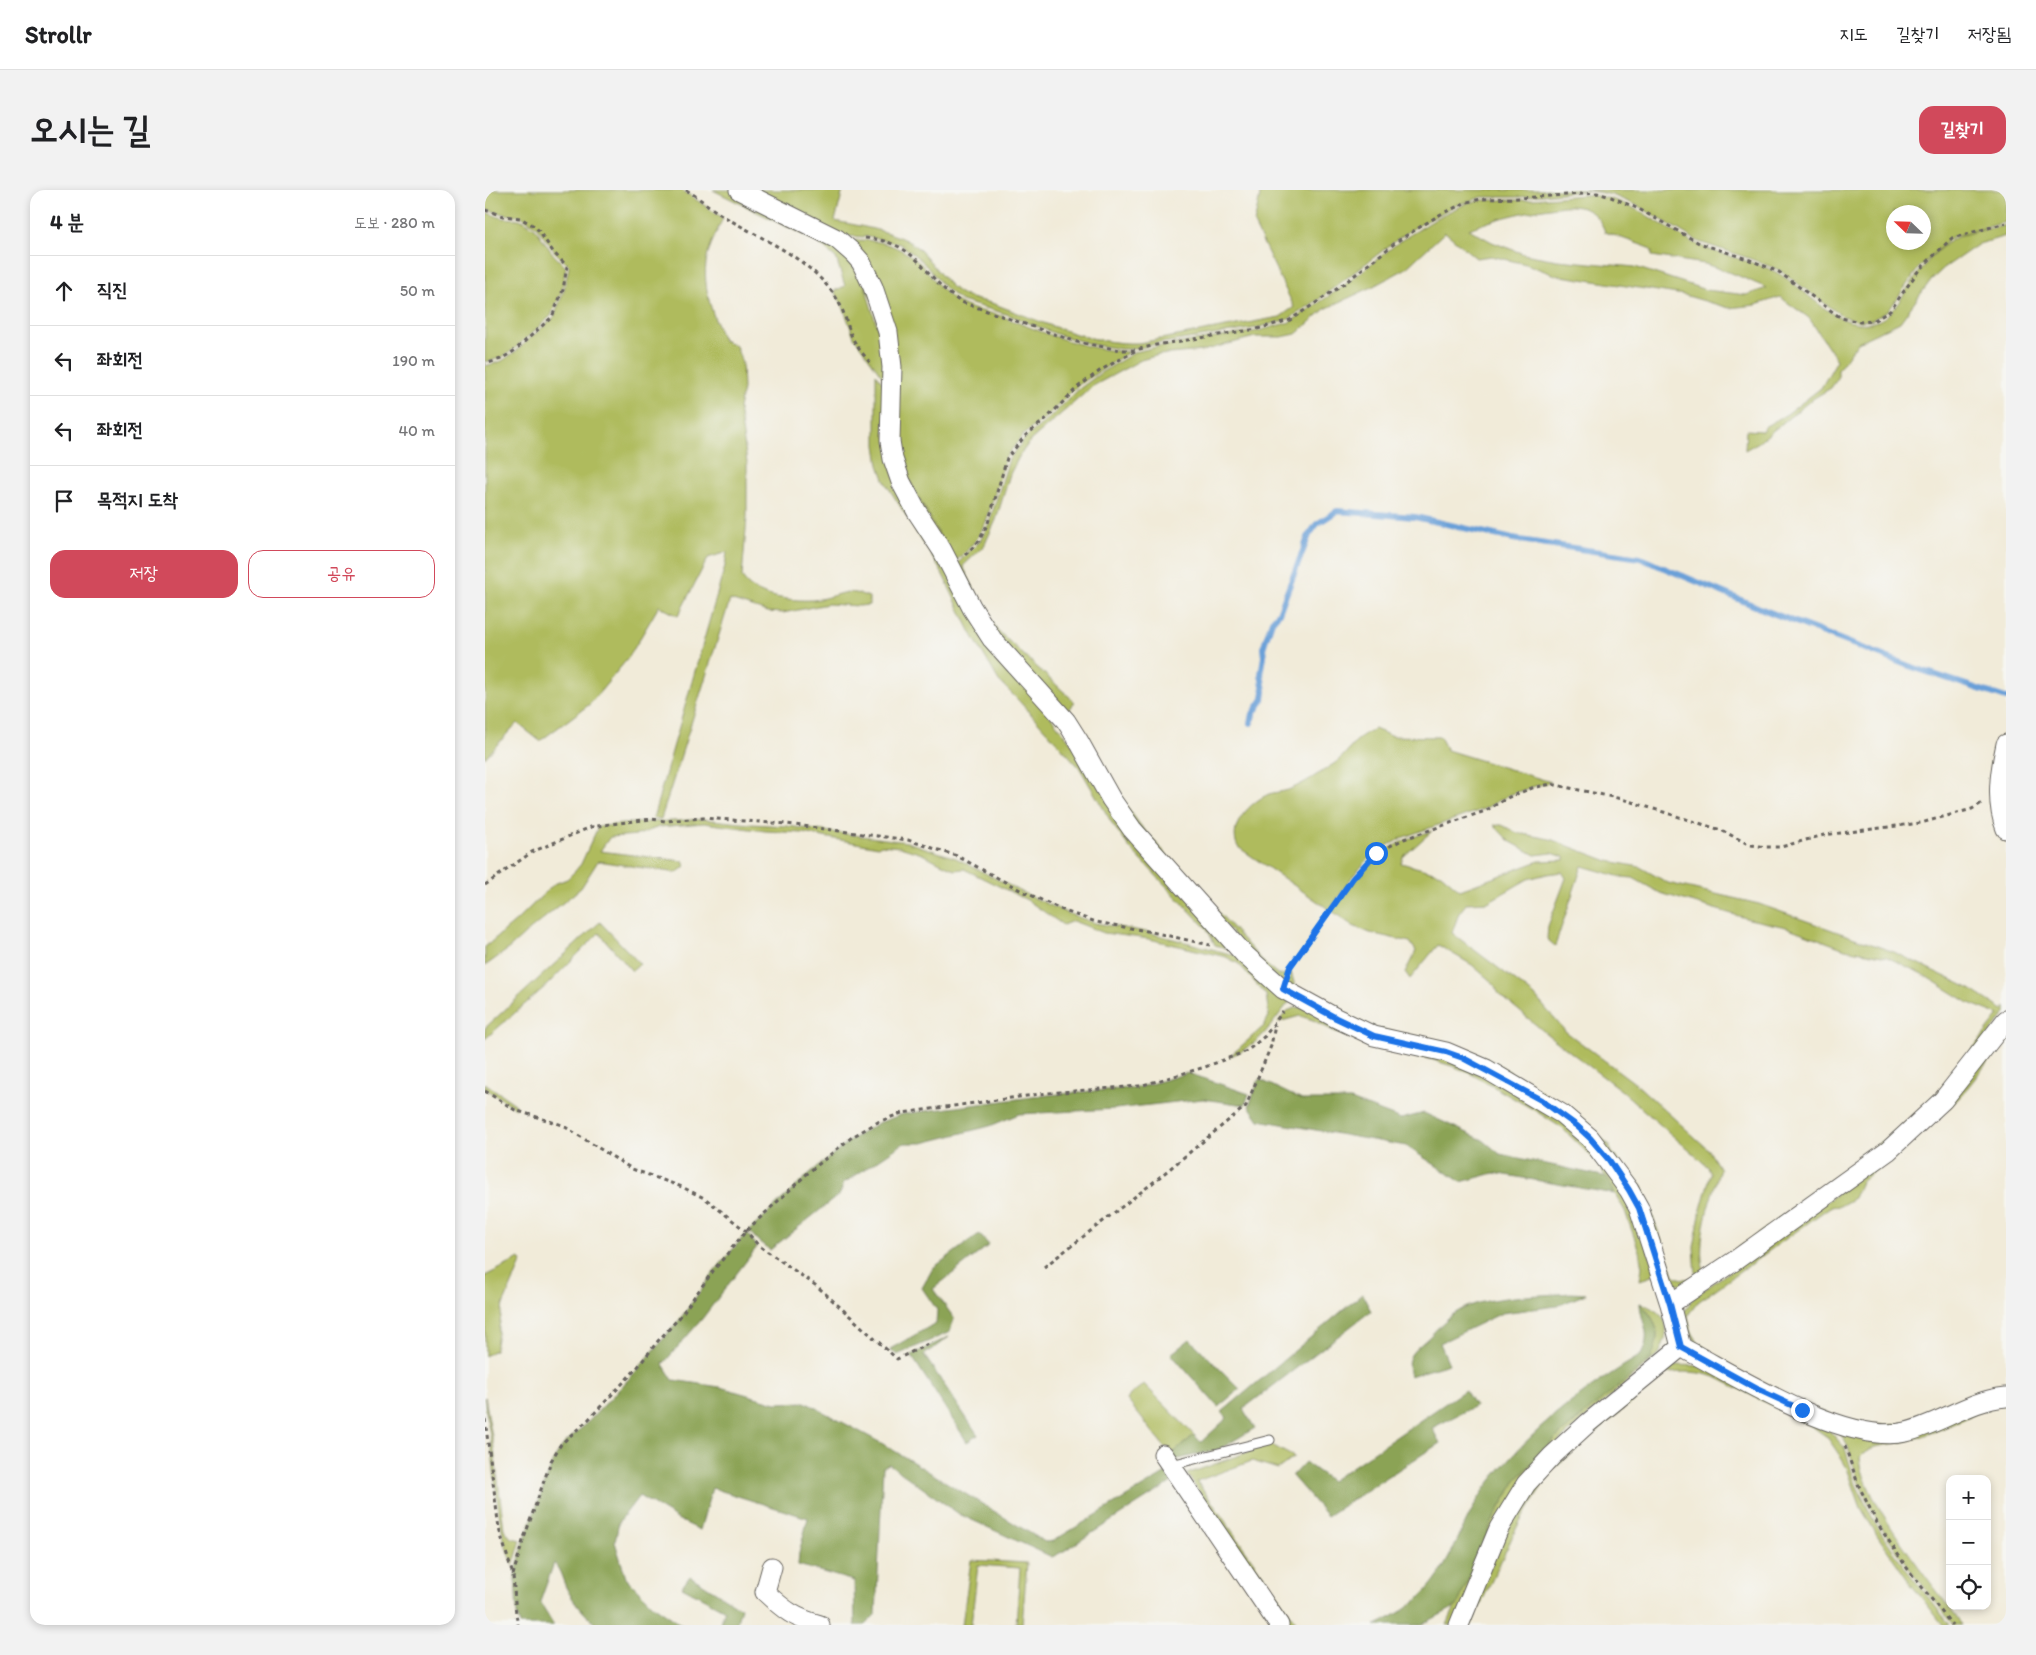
<!DOCTYPE html>
<html lang="ko">
<head>
<meta charset="utf-8">
<style>
	body { margin:0; font-family:Itim,"Poor Story",sans-serif; background:#f2f2f2; color:#202124 }
	.controls { position:absolute; right:15px; bottom:15px; display:grid; overflow:hidden; border-radius:10px; box-shadow:0 2px 8px #0003 }
	.controls button { width:45px; height:45px; display:grid; place-items:center; padding:0; border:0; border-bottom:1px solid #e0e0e0; background:#fff; color:#202124; font:25px sans-serif }
	.compass { position:absolute; left:1401px; top:15px; width:45px; height:45px; border-radius:50%; background:#fff; box-shadow:0 2px 8px #0003; rotate:293deg }
	.stop { position:absolute; width:15px; height:15px; margin:-11px; border:4px solid #1a73e8; border-radius:50%; background:#fff }
	.stop.end { background:#1a73e8; border-color:#fff; box-shadow:0 1px 5px #0008 }
	.list { margin:0; padding:0; list-style:none }
	h2 { display:flex; justify-content:space-between; align-items:center; height:65px; margin:0; padding:0 20px; font-size:21px }
	h2 small { font-size:16px; font-weight:400; color:#757577 }
	.list li { display:grid; grid-template-columns:32px 1fr auto; gap:15px; align-items:center; box-sizing:border-box; height:70px; padding:0 20px; border-top:1px solid #e0e0e0 }
	.list b { display:block; font-size:19px; white-space:nowrap }
	.list em { font-size:16px; font-style:normal; color:#757577 }
	.actions { display:flex; gap:10px; padding:15px 20px }
	.actions a { flex:1; padding:11px 0; border:1px solid #d1495b; border-radius:15px; text-align:center; font-size:18px; color:#d1495b }
	.actions .main { background:#d1495b; color:#fff }
	.icon { flex:none; width:28px; height:28px; fill:none; stroke:currentColor; stroke-width:2; stroke-linecap:round; stroke-linejoin:round }
	.map { position:relative; flex:none; width:1521px; height:1435px; overflow:hidden; border-radius:15px }
	header { display:flex; align-items:center; gap:30px; box-sizing:border-box; height:70px; padding:0 25px; background:#fff; border-bottom:1px solid #e0e0e0 }
	header strong { font-size:24px }
	nav { display:flex; gap:28px; margin-inline-start:auto; font-size:18px }
	.intro { display:flex; align-items:center; justify-content:space-between; box-sizing:border-box; height:120px; padding:0 30px }
	h1 { margin:0; font-size:35px }
	.button { padding:12px 22px; border-radius:15px; background:#d1495b; color:#fff; font-size:18px; font-weight:700 }
	main { display:flex; gap:30px; padding:0 30px }
	aside { flex:1; background:#fff; border-radius:15px; box-shadow:0 2px 8px #0003 }
	.map>svg:first-child { display:block }
	.green { fill:#afbb5d; stroke:#666c3c; fill-rule:evenodd }
	.forest { fill:#8ba354; stroke:#546038 }
	.lines { fill:none; stroke-linecap:round; stroke-linejoin:round }
	.stream { stroke:#6ba0d8; stroke-width:6 }
	.lane-casing { stroke:#67645e; stroke-width:11 }
	.street-casing { stroke:#67645e; stroke-width:21 }
	.path { stroke:#67645e; stroke-width:3; stroke-dasharray:4 4; stroke-linecap:butt }
	.lane { stroke:#fff; stroke-width:9 }
	.street { stroke:#fff; stroke-width:19 }
	.route { stroke:#1a73e8; stroke-width:6 }
</style>
</head>
<body>
<header>
<strong>Strollr</strong>
<nav><a>지도</a><a>길찾기</a><a>저장됨</a></nav>
</header>
<div class="intro"><h1>오시는 길</h1><a class="button">길찾기</a></div>
<main>
<aside>
<h2>4 분<small>도보 · 280 m</small></h2>
<ul class="list">
<li><svg class="icon" aria-label="ahead" viewBox="0 0 24 24"><path d="M12 20V5M6 11l6-6 6 6"/></svg><div><b>직진</b></div><em>50 m</em></li>
<li><svg class="icon" aria-label="left" viewBox="0 0 24 24"><path d="M17 20v-9H6M10 6l-5 5 5 5"/></svg><div><b>좌회전</b></div><em>190 m</em></li>
<li><svg class="icon" aria-label="left" viewBox="0 0 24 24"><path d="M17 20v-9H6M10 6l-5 5 5 5"/></svg><div><b>좌회전</b></div><em>40 m</em></li>
<li><svg class="icon" aria-label="arrive" viewBox="0 0 24 24"><path d="M6 21V4h12l-3 4 3 4H6"/></svg><div><b>목적지 도착</b></div></li>
</ul>
<div class="actions"><a class="main">저장</a><a>공유</a></div>
</aside>
<div class="map">
<svg width="1521" height="1435" viewBox="0 0 1521 1435">
	<rect width="100%" height="100%" fill="#f6f6f2"/>
	<filter id="ink" filterUnits="userSpaceOnUse"><feTurbulence type="fractalNoise" baseFrequency=".02" numOctaves="2"/><feDisplacementMap in="SourceGraphic" scale="10" xChannelSelector="R" yChannelSelector="G"/><feConvolveMatrix kernelMatrix="1 2 1 2 8 2 1 2 1" color-interpolation-filters="sRGB"/></filter>
	<filter id="wash" filterUnits="userSpaceOnUse"><feTurbulence type="fractalNoise" baseFrequency=".0096" numOctaves="4" result="noise"/><feDisplacementMap in="SourceGraphic" scale="20" xChannelSelector="R" yChannelSelector="G"/><feGaussianBlur stdDeviation="1.12" result="paint"/><feColorMatrix in="noise" values="0 0 0 0 0 0 0 0 0 0 0 0 0 0 0 0 0 1.4 0 .05"/><feComposite in="paint" operator="in"/></filter>
	<g filter="url(#wash)">
		<rect width="100%" height="100%" fill="#f1ebd9"/>
		<path class="green" d="M 0,0 L 197,0 L 238,28 C 233,39 227,51 223,63 C 215,92 227,123 238,150 L 251,156 L 257,173 L 258,199 L 254,218 L 262,273 L 262,327 L 257,387 C 268,407 305,411 327,410 C 352,408 358,396 384,407 L 384,415 L 374,416 L 343,414 L 298,423 L 283,422 L 245,410 L 176,629 L 168,628 L 240,376 L 242,362 L 223,368 L 193,426 L 174,416 L 144,467 L 105,514 L 55,551 L 32,533 L 0,568 L 0,176 L 17,171 L 30,162 L 69,127 L 79,100 L 84,76 L 70,62 L 51,36 L 36,26 L 18,24 L 0,19 Z
			M 228,0 L 246,0 L 360,60 L 390,114 L 401,192 L 369,147 L 357,114 L 349,101 L 360,96 L 351,68 L 332,52 Z
			M 263,0 L 358,0 L 350,31 C 374,36 417,42 435,60 C 448,73 458,91 473,102 C 484,110 500,110 512,115 C 558,132 605,155 654,153 L 795,127 L 809,117 L 769,34 L 776,0 L 1521,0 L 1521,32 L 1466,47 L 1433,79 L 1404,120 L 1387,130 L 1375,131 L 1357,126 L 1294,80 L 1266,69 L 1214,52 L 1155,17 L 1127,5 L 1112,2 L 1099,1 L 1035,7 L 997,7 L 971,15 L 929,38 L 913,49 L 833,110 L 804,129 L 772,138 L 671,154 L 650,159 L 636,159 L 609,155 L 571,144 L 521,124 L 476,111 L 461,99 L 436,70 L 415,54 L 383,47 L 357,46 ZM 1408,22 L 1438,22 L 1438,52 L 1408,52 Z
			M 1099,5 C 1144,5 1177,39 1216,56 C 1240,67 1267,70 1291,82 C 1321,98 1349,138 1385,133 C 1406,130 1414,110 1425,95 C 1436,79 1450,61 1466,50 C 1479,42 1506,39 1521,35 L 1521,46 L 1494,54 L 1459,78 L 1446,90 L 1415,132 L 1373,152 L 1353,180 L 1353,188 L 1346,198 L 1326,210 L 1274,252 L 1260,260 L 1261,240 L 1277,241 L 1279,237 L 1302,224 L 1336,198 L 1352,170 L 1324,128 L 1295,107 L 1271,115 L 1244,118 L 1199,105 L 1070,85 L 1041,74 L 1006,66 L 991,68 L 960,42 L 920,79 L 885,98 L 840,119 L 811,144 L 797,147 L 770,147 L 717,161 L 674,165 L 656,170 L 608,196 L 546,250 L 535,265 L 525,284 L 511,330 L 499,356 L 478,376 L 500,422 L 514,442 L 590,512 L 584,520 L 603,549 L 629,599 L 656,636 L 781,775 L 794,785 L 801,784 L 797,792 L 777,776 L 652,638 L 627,603 L 585,529 L 515,452 L 495,422 L 471,375 L 495,351 L 504,333 L 524,269 L 541,247 L 563,229 L 594,199 L 617,182 L 650,162 L 671,157 L 773,141 L 805,132 L 857,97 L 915,51 L 957,25 L 982,13 L 997,10 L 1035,10 ZM 1079,16 C 1099,15 1113,22 1120,42 L 1162,57 L 1167,61 L 1167,66 L 1220,74 L 1249,84 L 1282,98 L 1261,105 L 1221,100 L 1150,77 L 1072,70 L 1039,64 L 1007,52 L 984,39 C 1014,27 1047,20 1079,16 Z
			M 0,22 L 17,28 L 35,29 L 50,38 L 68,64 L 81,77 L 77,100 L 66,126 L 28,160 L 16,168 L 0,172 Z
			M 373,50 C 401,50 425,60 443,82 C 452,94 462,107 476,114 C 489,121 505,122 519,127 C 559,143 600,160 644,162 L 592,196 L 561,227 L 538,245 L 521,267 L 501,332 L 492,349 L 478,365 L 469,372 L 414,273 L 410,197 L 367,52 Z
			M 391,184 L 400,196 L 400,245 L 526,477 L 752,761 L 730,755 L 722,739 L 643,656 L 628,635 L 594,577 L 534,511 L 514,491 L 486,443 L 457,383 L 400,292 L 394,275 L 391,255 Z
			M 890,539 L 906,546 L 955,547 L 962,560 L 1066,592 L 1047,597 L 1024,605 L 999,619 L 919,647 L 890,662 L 867,687 L 845,720 L 753,657 C 742,636 765,612 784,604 C 790,602 797,602 803,600 C 819,594 836,582 850,573 C 865,562 872,544 890,539 Z
			M 218,629 L 265,634 L 302,636 L 422,652 L 471,668 L 537,702 L 582,723 L 610,733 L 662,742 L 757,767 L 806,810 C 785,834 778,854 745,866 L 779,836 L 784,826 L 781,805 L 754,774 L 741,767 L 664,749 L 619,743 L 588,731 L 578,735 L 542,710 L 479,679 L 470,680 L 437,664 L 415,657 L 396,655 L 393,657 L 317,643 L 280,641 L 219,633 L 174,637 L 153,645 L 125,647 L 115,661 L 198,671 L 200,676 L 192,683 L 113,671 L 96,698 L 41,743 L 21,761 L 0,776 L 0,757 L 31,731 L 69,694 L 82,689 L 91,680 L 96,674 L 113,637 C 148,631 183,632 218,629 Z
			M 1009,635 L 1017,635 L 1032,643 L 1065,649 L 1123,671 L 1155,677 L 1183,693 L 1274,714 L 1409,762 L 1482,797 L 1518,820 L 1521,816 L 1521,823 L 1462,898 L 1429,933 L 1361,986 L 1210,1094 C 1202,1097 1191,1096 1185,1089 C 1178,1079 1172,1048 1167,1035 C 1154,1002 1134,974 1109,948 C 1072,909 1007,871 955,855 C 930,847 903,848 878,837 C 852,825 827,810 802,795 L 806,782 L 810,796 L 884,837 L 954,851 L 992,865 L 1013,874 L 1080,917 L 1123,954 L 1128,964 L 1157,997 L 1189,1085 C 1196,1090 1203,1090 1211,1086 L 1209,1057 L 1216,1019 L 1226,983 L 1223,977 L 1137,901 L 1063,845 L 1014,804 L 1008,793 L 987,775 L 953,755 L 925,789 L 920,782 L 931,761 L 925,752 L 885,743 L 868,736 L 847,721 C 878,677 893,656 947,641 L 918,667 L 916,673 L 956,684 L 975,700 L 1054,671 L 1079,670 L 1079,667 L 1067,663 L 1050,665 L 1024,651 ZM 1097,676 L 1136,687 L 1148,688 L 1175,703 L 1264,729 L 1301,737 L 1360,759 L 1402,767 L 1437,784 L 1484,813 L 1514,825 L 1463,891 L 1437,920 L 1318,1012 L 1219,1082 C 1211,1048 1225,1012 1235,979 L 1223,959 L 1151,894 L 1080,841 L 1049,805 L 967,743 L 974,723 L 982,713 L 1003,712 L 1043,689 L 1062,684 L 1077,682 L 1081,688 L 1063,736 L 1062,749 L 1070,756 Z
			M 115,732 L 155,774 L 147,781 L 114,743 L 62,795 L 0,849 L 0,838 Z
			M 812,817 L 822,819 L 862,840 L 883,848 L 955,865 L 977,874 L 1005,887 L 1070,923 L 1111,962 L 1132,994 L 1154,1034 L 1170,1080 L 1167,1086 L 1155,1090 L 1157,1077 L 1154,1061 L 1140,1021 L 1112,972 L 1077,938 L 1049,920 L 988,885 L 970,877 L 948,870 L 901,860 L 852,843 L 828,830 L 815,826 L 793,832 L 802,821 Z
			M 1521,838 L 1521,849 L 1476,906 L 1461,921 L 1376,992 L 1369,1008 L 1355,1016 L 1345,1017 L 1213,1112 L 1203,1125 C 1204,1134 1206,1142 1212,1150 C 1236,1180 1330,1223 1369,1231 C 1384,1234 1399,1236 1414,1234 C 1453,1229 1482,1201 1521,1197 L 1521,1203 L 1494,1207 L 1450,1230 L 1425,1235 L 1397,1237 L 1348,1227 L 1254,1185 L 1229,1170 L 1212,1154 L 1200,1134 L 1199,1122 L 1209,1107 L 1334,1017 L 1411,959 L 1461,913 Z
			M 0,893 L 30,914 L 31,918 L 0,899 Z
			M 34,1069 L 37,1071 L 18,1115 L 10,1160 L 0,1166 L 0,1086 Z
			M 1155,1113 C 1184,1124 1187,1137 1174,1164 L 1074,1251 L 968,1435 L 962,1435 L 1009,1328 L 1031,1290 L 1071,1248 L 1172,1151 C 1172,1134 1167,1125 1155,1113 Z
			M 1190,1175 L 1220,1176 L 1343,1239 L 1360,1258 L 1371,1294 L 1390,1333 L 1421,1379 L 1465,1435 L 1458,1435 L 1425,1393 L 1392,1345 L 1376,1318 L 1362,1278 L 1353,1263 L 1342,1247 L 1328,1237 L 1233,1188 C 1214,1181 1198,1181 1179,1184 L 1066,1281 L 1032,1337 L 986,1435 L 979,1435 L 1023,1333 L 1050,1292 L 1177,1180 Z
			M 659,1194 L 709,1245 L 686,1265 L 642,1210 L 645,1205 Z
			M 0,1207 L 9,1258 L 19,1339 L 26,1348 L 36,1350 L 28,1377 C 12,1337 11,1295 6,1252 C 4,1237 0,1221 0,1207 Z
			M 1505,1217 C 1473,1231 1441,1249 1406,1254 C 1394,1256 1384,1257 1375,1267 C 1377,1311 1450,1396 1477,1435 L 1469,1435 L 1423,1377 L 1393,1332 L 1374,1293 L 1363,1257 L 1353,1239 L 1382,1245 Z
			M 785,1254 L 809,1267 L 793,1279 L 767,1271 L 712,1291 L 813,1435 L 805,1435 L 702,1284 Z
			M 486,1370 L 542,1373 L 537,1435 L 531,1435 L 535,1378 L 493,1375 L 486,1435 L 477,1435 Z"/>
		<path class="forest" d="M 703,883 L 764,904 L 760,915 L 718,909 L 630,919 L 534,924 L 505,936 L 438,953 L 419,953 L 359,993 L 355,1004 L 285,1060 L 273,1051 L 264,1041 L 325,983 L 367,949 L 393,933 L 418,924 L 563,905 L 655,897 Z
			M 774,889 L 817,910 L 866,910 L 916,929 L 939,923 L 998,950 L 1015,964 L 1122,987 L 1130,1004 L 1009,983 L 976,992 L 921,956 L 774,930 L 764,916 Z
			M 262,1042 L 272,1057 L 217,1129 L 178,1174 L 188,1190 L 235,1197 L 291,1213 L 320,1212 L 398,1254 L 560,1352 L 568,1351 L 681,1283 L 687,1292 L 579,1361 L 567,1367 L 474,1324 L 404,1274 L 398,1277 L 391,1424 L 380,1435 L 370,1435 L 369,1391 L 313,1375 L 314,1363 L 323,1328 L 227,1298 L 215,1340 L 194,1330 L 154,1306 L 134,1332 L 130,1352 L 141,1388 L 168,1415 L 197,1435 L 111,1435 C 101,1425 90,1414 83,1401 C 77,1391 77,1382 69,1373 L 55,1412 L 69,1435 L 35,1435 L 32,1425 L 30,1386 L 39,1351 L 68,1271 L 78,1255 L 104,1231 L 153,1179 L 195,1129 L 229,1082 Z
			M 494,1044 L 504,1055 L 448,1099 L 469,1128 L 465,1142 L 412,1165 L 405,1159 L 451,1133 L 452,1120 L 437,1098 L 448,1078 Z
			M 1086,1103 L 1101,1104 L 1072,1116 L 1017,1123 L 955,1153 L 964,1174 L 925,1186 C 919,1165 929,1161 943,1148 C 952,1139 961,1128 972,1122 C 999,1105 1054,1106 1086,1103 Z
			M 877,1104 L 886,1121 L 758,1219 L 770,1238 L 735,1259 L 690,1270 L 686,1265 L 709,1245 L 716,1252 L 742,1228 L 737,1222 Z
			M 1155,1113 C 1174,1132 1176,1145 1166,1169 L 1071,1248 L 1031,1290 L 1009,1328 L 972,1416 L 936,1435 L 890,1435 C 897,1433 904,1429 910,1425 C 956,1400 965,1362 987,1320 C 996,1303 1007,1288 1020,1274 C 1058,1230 1106,1195 1156,1165 C 1168,1141 1156,1136 1155,1113 Z
			M 464,1147 L 439,1165 L 493,1245 L 482,1252 L 426,1165 Z
			M 705,1149 L 755,1199 L 733,1217 L 686,1164 Z
			M 980,1200 L 990,1216 L 947,1238 L 955,1253 L 842,1326 L 807,1286 L 820,1272 L 846,1291 Z
			M 205,1386 L 256,1418 L 251,1435 L 234,1435 L 240,1420 L 197,1397 Z"/>
		<g class="lines">
			<path class="stream" d="M 766,533 L 768,524 L 778,509 L 779,501 L 776,484 L 779,467 L 778,458 L 787,431 L 794,423 L 824,345 L 832,334 L 852,321 L 930,327 L 1028,349 L 1155,368 L 1282,421 L 1424,476 L 1521,508"/>
		</g>
	</g>
	<g filter="url(#ink)">
		<g class="lines">
			<g class="lane-casing">
				<path id="lane" d="M 686,1275 L 785,1250"/>
			</g>
			<g class="street-casing">
				<path id="street" d="M 254,0 L 352,49 L 368,63 L 376,72 L 388,97 L 403,142 L 407,177 L 405,251 L 408,269 L 416,292 L 432,322 L 457,360 L 487,418 L 507,449 L 581,531 L 593,550 L 626,609 L 647,639 L 759,764 L 798,799 L 851,828 L 889,846 L 961,862 L 1001,879 L 1077,924 L 1105,948 L 1144,1000 L 1154,1018 L 1185,1114 L 1196,1157 C 1250,1185 1360,1256 1421,1242 C 1455,1234 1485,1210 1521,1207
					M 1521,554 C 1515,581 1510,612 1521,639
					M 1185,1114 L 1248,1072 L 1403,961 L 1458,910 L 1521,830
					M 678,1264 L 794,1435
					M 287,1377 L 280,1402 C 299,1420 309,1428 335,1435
					M 974,1435 L 1014,1338 L 1041,1294 L 1067,1266 L 1103,1233 L 1196,1157"/>
			</g>
			<path class="path" d="M 201,0 C 213,7 223,16 235,24 C 273,48 319,64 347,102 C 358,115 361,132 367,147 C 372,158 380,166 387,175
				M 0,20 L 18,26 L 35,28 L 51,37 L 69,63 L 82,76 L 78,100 L 67,127 L 29,161 L 16,169 L 0,174
				M 380,48 C 435,52 437,87 476,112 L 592,152 L 636,160 L 650,160 L 671,155 L 772,139 L 805,130 L 856,96 L 914,50 L 956,24 L 982,12 L 997,9 L 1035,8 L 1112,3 L 1126,7 L 1154,19 L 1214,53 L 1265,70 L 1294,82 L 1356,128 L 1375,132 L 1388,131 L 1405,121 L 1434,80 L 1467,48 L 1521,33
				M 480,365 L 494,351 L 503,333 L 522,268 L 540,246 L 562,228 L 593,197 L 616,180 L 650,161
				M 0,695 L 47,662 L 106,637 L 126,634 L 167,629 L 180,631 L 218,628 L 302,634 L 423,650 L 472,666 L 537,701 L 582,722 L 611,732 L 662,741 L 725,755
				M 804,779 L 868,688 L 891,663 L 919,649 L 1000,621 L 1024,607 L 1047,598 L 1066,594 L 1137,609 L 1236,640 L 1265,655 L 1281,657 L 1296,657 L 1339,645 L 1436,633 L 1487,619 L 1497,613
				M 0,901 L 30,920 L 77,935 L 147,979 L 197,997 L 221,1009 L 261,1041 L 273,1055 L 333,1097 L 412,1169 L 447,1152
				M 559,1077 L 665,995 L 761,916 L 786,856 L 790,835
				M 0,1229 L 14,1339 L 28,1385 L 31,1425 L 33,1435
				M 1360,1256 L 1373,1294 L 1392,1333 L 1422,1378 L 1467,1435
				M 28,1385 L 38,1351 L 66,1271 L 76,1254 L 103,1230 L 152,1178 L 173,1151 L 194,1128 L 228,1081 L 261,1041 L 324,982 L 367,947 L 393,932 L 417,923 L 563,903 L 655,896 L 720,877 L 762,861 L 780,846 L 798,821"/>
			<use href="#lane" class="lane"/>
			<use href="#street" class="street"/>
		</g>
	</g>
	<g class="lines" filter="url(#ink)">
		<path class="route" d="M 891,663 L 868,688 L 805,777 L 798,799 L 851,828 L 889,846 L 961,862 L 978,868 L 1056,910 L 1092,936 L 1105,948 L 1124,970 L 1144,1000 L 1154,1018 L 1185,1114 L 1196,1157 L 1274,1200 L 1317,1220"/>
	</g>
</svg>
<div class="controls">
<button>+</button>
<button>−</button>
<button><svg class="icon" aria-label="locate" viewBox="0 0 24 24"><circle cx="12" cy="12" r="6"/><path d="M12 2v4M12 18v4M2 12h4M18 12h4"/></svg></button>
</div>
<svg class="compass" viewBox="-18 -18 36 36"><path d="M0-13l5 13h-10z" fill="#e53935"/><path d="M0 13l5-13h-10z" fill="#757577"/></svg>
<div class="stop" style="left:891px;top:663px"></div>
<div class="stop end" style="left:1317px;top:1220px"></div>
</div>
</main>
</body>
</html>
